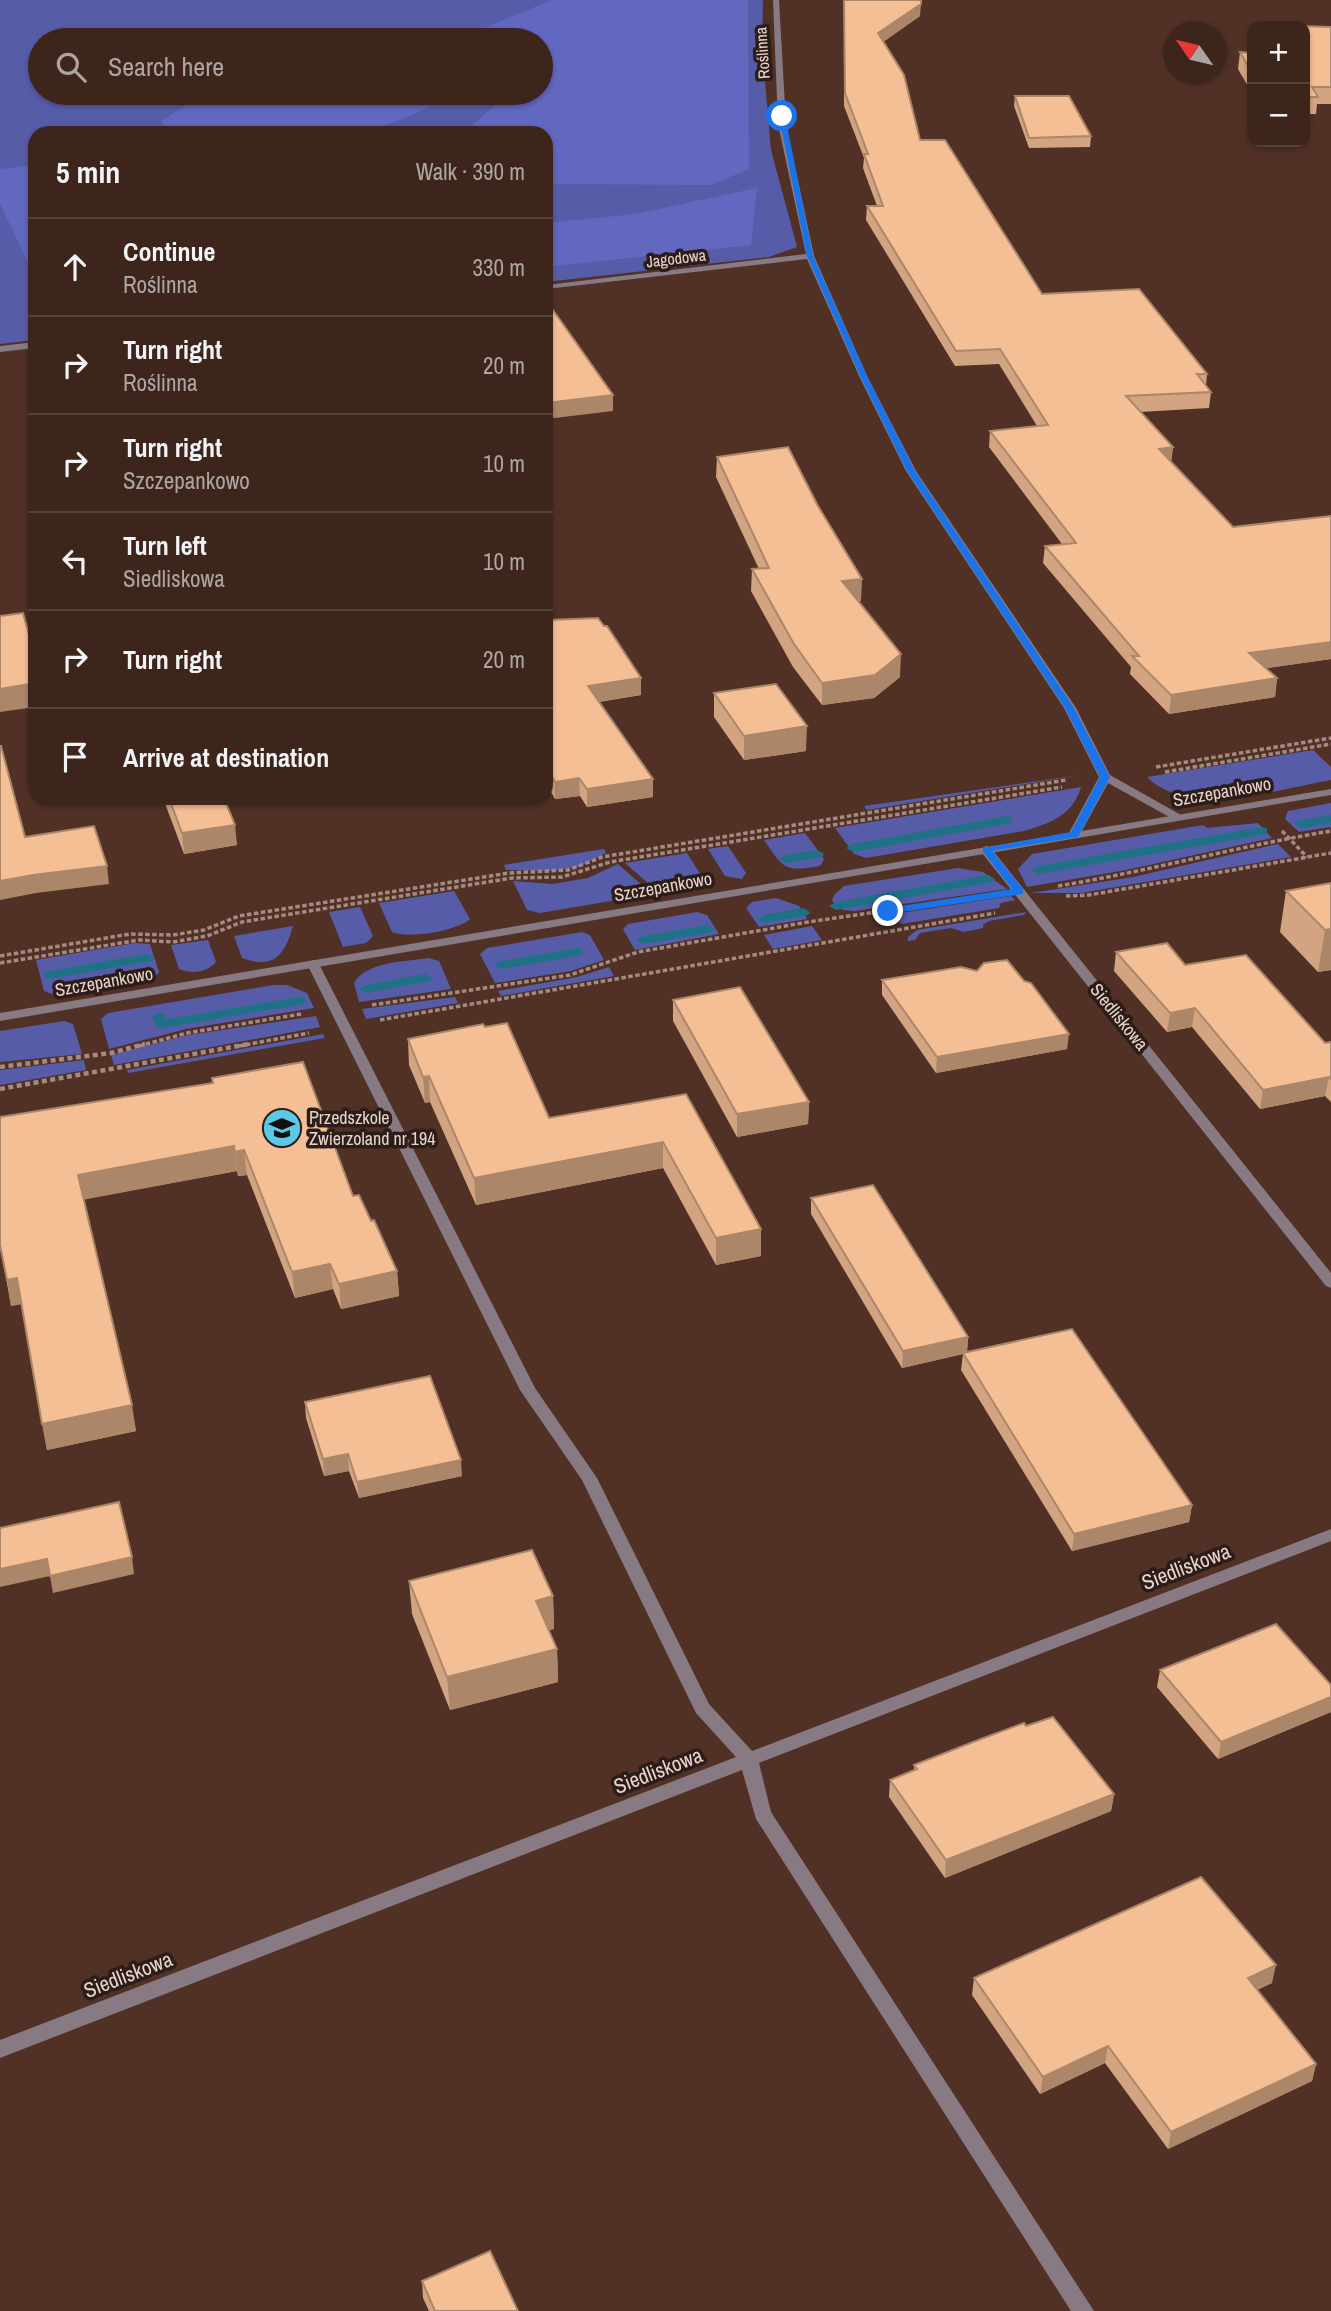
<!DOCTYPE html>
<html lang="en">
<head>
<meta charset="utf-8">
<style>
	body { margin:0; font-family:"Archivo Narrow",sans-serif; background:#483129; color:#f1f3f6 }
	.controls { position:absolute; right:21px; top:21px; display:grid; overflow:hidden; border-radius:14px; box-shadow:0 2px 5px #0004 }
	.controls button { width:63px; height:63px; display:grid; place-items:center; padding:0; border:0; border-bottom:2px solid #56423b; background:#3d251c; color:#f1f3f6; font:35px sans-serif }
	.compass { position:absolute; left:1163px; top:21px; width:63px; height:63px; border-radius:50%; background:#3d251c; box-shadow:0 2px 5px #0004; rotate:304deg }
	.stop { position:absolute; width:21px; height:21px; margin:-16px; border:5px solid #1a73e8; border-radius:50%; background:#fff }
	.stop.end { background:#1a73e8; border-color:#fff; box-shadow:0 2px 7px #0008 }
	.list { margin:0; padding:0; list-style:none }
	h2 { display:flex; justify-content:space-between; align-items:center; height:91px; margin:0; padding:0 28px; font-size:30px }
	h2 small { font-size:23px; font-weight:400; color:#ada5a3 }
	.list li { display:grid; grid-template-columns:46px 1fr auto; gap:21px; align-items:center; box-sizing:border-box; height:98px; padding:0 28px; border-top:2px solid #56423b }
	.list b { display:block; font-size:26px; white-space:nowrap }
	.list p { margin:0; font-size:23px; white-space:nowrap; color:#ada5a3 }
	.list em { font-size:23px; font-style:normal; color:#ada5a3 }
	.icon { flex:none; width:38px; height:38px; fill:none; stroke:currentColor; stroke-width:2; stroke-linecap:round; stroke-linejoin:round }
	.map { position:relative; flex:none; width:1331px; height:2311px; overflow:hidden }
	.search { position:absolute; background:#3d251c; box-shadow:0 2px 5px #0004; left:28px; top:28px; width:525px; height:77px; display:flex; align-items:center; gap:18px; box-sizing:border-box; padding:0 24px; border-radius:38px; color:#ada5a3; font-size:26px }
	.panel { position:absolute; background:#3d251c; box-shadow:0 2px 5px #0004; left:28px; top:126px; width:525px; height:679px; border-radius:21px }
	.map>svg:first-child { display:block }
	.green { fill:#575ca9; fill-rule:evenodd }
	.forest { fill:#6267c0 }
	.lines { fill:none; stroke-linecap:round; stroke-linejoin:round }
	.stream { fill:#1f7286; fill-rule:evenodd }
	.path-far1 { stroke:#a48a81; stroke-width:3.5; stroke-dasharray:4.5 2.5; stroke-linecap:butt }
	.path { stroke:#a48a81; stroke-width:4.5; stroke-dasharray:5 3.5; stroke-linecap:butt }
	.minor { fill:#887a83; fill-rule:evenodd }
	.tertiary { fill:#887a83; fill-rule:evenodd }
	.wall { fill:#d3a481 }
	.shaded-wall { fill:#ac8669 }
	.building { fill:#f5bf96; stroke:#ac8669; stroke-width:2 }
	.route { fill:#1a73e8 }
	.labels { text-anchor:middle; stroke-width:7; stroke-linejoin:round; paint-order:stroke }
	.far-street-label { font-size:16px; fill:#e9d4cd; stroke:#2c1d19 }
	.street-label { font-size:18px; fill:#e9d4cd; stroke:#2c1d19 }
	.poi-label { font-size:18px; fill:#e9d4cd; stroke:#2c1d19; text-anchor:start }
	.near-street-label { font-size:21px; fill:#e9d4cd; stroke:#2c1d19 }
</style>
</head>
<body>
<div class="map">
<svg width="1331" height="2311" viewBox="0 0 1331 2311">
	<rect width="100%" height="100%" fill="#513126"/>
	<path class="green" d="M 0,0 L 763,0 L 762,48 L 771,150 L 797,247 L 769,257 L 546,282 L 546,133 L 35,133 L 35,340 L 0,344 ZM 40,40 L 541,40 L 541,93 L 40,93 Z
		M 1313,750 L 1331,767 L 1331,780 C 1280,789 1187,818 1147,777 Z
		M 1081,775 L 867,810 L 864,806 Z
		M 1081,787 C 1073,815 1051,823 1024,831 L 866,858 L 854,854 L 835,828 Z
		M 1331,803 L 1331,827 L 1299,832 L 1285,819 L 1288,811 Z
		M 1258,823 L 1272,838 L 1126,870 L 1027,887 L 1018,869 L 1032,854 L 1203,825 L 1207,828 Z
		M 805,833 L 824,859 L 820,866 C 784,872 784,869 764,840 Z
		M 1278,844 L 1291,857 L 1081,893 L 1031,893 L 1133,877 Z
		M 728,846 L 746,873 L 742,879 L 725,876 L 708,849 Z
		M 604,849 L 606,853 L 578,867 L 552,871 L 506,870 L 504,865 Z
		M 687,853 L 704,880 L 698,887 L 659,893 L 625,863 Z
		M 618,864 L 652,894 L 540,913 L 527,910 L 513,881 L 553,884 L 588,878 Z
		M 958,868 L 983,872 L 1007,889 L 855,911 L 843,910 L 832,901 L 834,895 L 844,886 Z
		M 454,891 L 470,919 C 457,931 409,939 392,932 L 379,903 Z
		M 1011,896 L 1015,900 L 1001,903 L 999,908 L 901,924 L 894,914 Z
		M 776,898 L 799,906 L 807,919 L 759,927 L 746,908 L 752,902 Z
		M 360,907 L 373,936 L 366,943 L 343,947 L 329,912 Z
		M 697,912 L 707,915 L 719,934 L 635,950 L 623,929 L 628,924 Z
		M 1026,912 L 1024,915 L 989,921 L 983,925 L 983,928 L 964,932 L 951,928 L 920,933 L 915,940 L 908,941 L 908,937 L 917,930 Z
		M 293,926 C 285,954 275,970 242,958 L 234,936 Z
		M 812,926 L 822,940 L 773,949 L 764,935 Z
		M 582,932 L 590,935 L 604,960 L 571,971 L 495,983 L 480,954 L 487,948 Z
		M 208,940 L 216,962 C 206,973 193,974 179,969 L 171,945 Z
		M 135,943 L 150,944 L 159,972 L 153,979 L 55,995 L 44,991 L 36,960 Z
		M 428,958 L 439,961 L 451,989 L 359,1002 L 354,983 C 367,961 405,962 428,958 Z
		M 609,967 L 614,976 L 501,996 L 498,991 L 577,977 Z
		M 273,985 L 287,985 L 307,993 L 314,1008 L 186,1029 L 109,1049 L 101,1019 L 108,1013 Z
		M 455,997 L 458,1003 L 366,1019 L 362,1009 Z
		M 316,1016 L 320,1027 L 114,1065 L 111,1055 L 188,1035 Z
		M 64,1021 L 73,1024 L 82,1054 L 0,1062 L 0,1031 Z
		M 323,1034 L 325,1038 L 128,1073 L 127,1070 Z
		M 84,1060 L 86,1070 L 0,1085 L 0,1070 Z"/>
	<path class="forest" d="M 552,0 L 748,0 L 749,169 L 711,185 L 546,184 L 546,133 L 463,133 L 507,95 L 471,93 L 541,93 L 541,40 L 420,40 L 424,37 L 486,27 Z
		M 206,93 L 453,93 L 419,112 L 366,133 L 168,133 L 161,121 Z
		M 35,165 L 35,277 L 0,204 L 0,169 Z
		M 757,188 L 751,245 L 546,267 L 546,223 L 635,214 Z"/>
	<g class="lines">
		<path class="stream" d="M 1331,815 L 1331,823 L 1302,828 L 1295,824 L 1297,821 Z
			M 1007,816 L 1012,817 L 1012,823 L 853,852 L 846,848 L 853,844 Z
			M 1262,827 L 1267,828 L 1267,834 L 1038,874 L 1031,870 L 1038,866 Z
			M 817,850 L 824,854 L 822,857 L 786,863 L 779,859 L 786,855 Z
			M 988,875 L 995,879 L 993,882 L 836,910 L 829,906 L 836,902 Z
			M 803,908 L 810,912 L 808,915 L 764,923 L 757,919 L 764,915 Z
			M 707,925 L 714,929 L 712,932 L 643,944 L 636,940 L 643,936 Z
			M 577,948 L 584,952 L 582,955 L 501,969 L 494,965 L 501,961 Z
			M 147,954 L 154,958 L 152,961 L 49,979 L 42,975 L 49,971 Z
			M 425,974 L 432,978 L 430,981 L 366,993 L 359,989 L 366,985 Z
			M 299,997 L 304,998 L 306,1001 L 304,1004 L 162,1028 L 157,1027 L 152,1017 L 159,1013 L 164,1014 L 167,1019 Z"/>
		<path class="path-far1" d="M 1156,767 L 1331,738
			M 1165,772 L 1331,744
			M 1282,831 L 1307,857
			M 1058,886 C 1150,871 1239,846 1331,831
			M 1066,896 L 1089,895 L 1331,853
			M 0,956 L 130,934 L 173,935 L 204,930 L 239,916 L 509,873 L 568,870 L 602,857 L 1066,780
			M 0,963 L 139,940 L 173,942 L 207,936 L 242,922 L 512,878 L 562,877 L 610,862 L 1062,787
			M 372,1005 L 570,975 L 638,952 L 808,922 L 980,897
			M 380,1020 L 995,913
			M 139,1046 L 187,1033 L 301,1014
			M 239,1046 L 309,1033"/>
		<path class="path" d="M 0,1067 L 111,1053 L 145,1044
			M 0,1089 L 249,1044"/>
		<path class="minor" d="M 773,0 L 779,0 L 786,124 L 814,256 L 868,378 L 916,471 L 1076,708 L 1110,775 L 1181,815 L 1181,819 L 1173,819 L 1108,783 L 1078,838 L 1070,838 L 1068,835 L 1099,777 L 1064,708 L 906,471 L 860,378 L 807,259 L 546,289 L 546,285 L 806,254 L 778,124 Z
			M 35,342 L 35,348 L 0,352 L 0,346 Z
			M 986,846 L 990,847 L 1331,1273 L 1331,1288 L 1326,1286 L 982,853 L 980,850 Z
			M 313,960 L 319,964 L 535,1388 L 597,1478 L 709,1704 L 752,1751 L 1331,1529 L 1331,1541 L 759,1763 L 771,1812 L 1094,2311 L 1071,2311 L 756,1819 L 742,1770 L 0,2058 L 0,2040 L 736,1757 L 696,1713 L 582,1480 L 520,1390 L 307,964 Z"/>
		<path class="tertiary" d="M 1331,789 L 1331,795 L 0,1021 L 0,1013 Z"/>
	</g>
	<path class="wall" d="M 844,0 L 920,16 L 883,42 L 920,140 L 1042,294 L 1207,374 L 1206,386 L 1211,392 L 1209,408 L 1140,412 L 1173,447 L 1171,462 L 1233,527 L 1331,516 L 1331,659 L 1266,668 L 1277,678 L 1275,697 L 1169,714 L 1130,674 L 1131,667 L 1043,563 L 1045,546 L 1062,544 L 989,447 L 990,431 L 1037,426 L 999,364 L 955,366 L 866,220 L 867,206 L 877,206 L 863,168 L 864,158 L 844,106 Z
		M 1305,26 L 1331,27 L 1331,104 L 1317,104 L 1316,114 L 1305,114 Z
		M 1240,52 L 1252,53 L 1252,93 L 1238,69 Z
		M 1015,96 L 1091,136 L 1090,147 L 1029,148 L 1014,106 Z
		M 717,457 L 861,601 L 859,601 L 900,677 L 874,698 L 822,705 L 793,667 L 751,591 L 752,569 L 759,569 L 716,477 Z
		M 546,622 L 641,695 L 599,702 L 653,779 L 653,797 L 587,807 L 580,796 L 555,799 L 546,783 Z
		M 714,693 L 806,751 L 744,760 L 714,717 Z
		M 163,798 L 224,798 L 237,845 L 184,854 Z
		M 1331,883 L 1331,970 L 1318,972 L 1280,932 L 1286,891 Z
		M 1116,952 L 1185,965 L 1325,1043 L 1331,1042 L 1331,1102 L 1325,1096 L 1260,1109 L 1192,1027 L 1167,1032 L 1114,971 Z
		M 882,980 L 1067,1049 L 936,1073 L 882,995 Z
		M 673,1000 L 809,1102 L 808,1124 L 737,1137 L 673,1021 Z
		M 408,1039 L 549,1118 L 686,1094 L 761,1256 L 716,1265 L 663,1168 L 476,1205 L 430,1102 L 425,1103 L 409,1065 Z
		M 212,1078 L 353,1196 L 371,1221 L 397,1271 L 399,1296 L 341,1309 L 333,1289 L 295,1298 L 247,1175 L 238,1176 L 237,1171 L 84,1199 L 136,1431 L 47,1450 L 21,1304 L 11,1306 L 2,1255 L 212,1084 Z
		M 811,1198 L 968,1337 L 967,1352 L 1192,1505 L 1189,1522 L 1072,1551 L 961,1370 L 963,1354 L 902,1368 L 811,1214 Z
		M 305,1402 L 462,1476 L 359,1498 L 349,1471 L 324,1476 L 306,1418 Z
		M 409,1581 L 553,1596 L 554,1629 L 549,1630 L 557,1649 L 558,1682 L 450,1710 L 412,1614 Z
		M 1160,1670 L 1331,1685 L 1331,1712 L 1218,1759 L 1157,1687 Z
		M 1026,1726 L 1114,1794 L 1111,1811 L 945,1878 L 889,1797 L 890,1780 L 914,1770 L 914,1765 Z
		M 974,1978 L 1272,1983 L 1257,1990 L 1316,2064 L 1312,2081 L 1168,2149 L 1105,2063 L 1040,2094 L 972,1995 Z
		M 422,2281 L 518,2311 L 429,2311 L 423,2298 Z"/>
	<path class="shaded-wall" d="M 921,4 L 920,16 L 877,46 L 878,33 Z
		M 613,395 L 613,411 L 546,419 L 546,403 Z
		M 1173,447 L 1171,464 L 1159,449 Z
		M 862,579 L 861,601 L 842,603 L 842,581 Z
		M 1331,642 L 1331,659 L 1247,671 L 1249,653 Z
		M 901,654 L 900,677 L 874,698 L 822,705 L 822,683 Z
		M 641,678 L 641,695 L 588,703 L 588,686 Z
		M 1277,678 L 1275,697 L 1169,714 L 1171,695 Z
		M 35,683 L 35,707 L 0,712 L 0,689 Z
		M 807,726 L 806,751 L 744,760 L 744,736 Z
		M 579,778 L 580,796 L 555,799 L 555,782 Z
		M 653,779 L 653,797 L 587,807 L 587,789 Z
		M 235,825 L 237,845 L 184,854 L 182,833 Z
		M 107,866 L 109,884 L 36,893 L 0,900 L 0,881 L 33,875 Z
		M 1331,929 L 1331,970 L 1318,972 L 1325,930 Z
		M 1195,1008 L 1192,1027 L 1167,1032 L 1170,1013 Z
		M 1069,1034 L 1067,1049 L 936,1073 L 937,1057 Z
		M 429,1076 L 430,1102 L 425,1103 L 423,1077 Z
		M 1329,1077 L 1325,1096 L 1260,1109 L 1263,1090 Z
		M 809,1102 L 808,1124 L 737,1137 L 737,1114 Z
		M 663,1142 L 663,1168 L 476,1205 L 474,1178 Z
		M 234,1146 L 237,1171 L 82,1200 L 78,1175 Z
		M 244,1150 L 247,1175 L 238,1176 L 235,1152 Z
		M 761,1229 L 761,1256 L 716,1265 L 716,1238 Z
		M 330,1264 L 333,1289 L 295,1298 L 292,1272 Z
		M 397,1271 L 399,1296 L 341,1309 L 339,1284 Z
		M 17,1278 L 21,1304 L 11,1306 L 7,1280 Z
		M 968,1337 L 967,1353 L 902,1368 L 903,1351 Z
		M 132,1405 L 136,1431 L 47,1450 L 42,1424 Z
		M 348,1454 L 349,1471 L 324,1476 L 323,1459 Z
		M 461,1460 L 462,1476 L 359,1498 L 357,1482 Z
		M 1192,1505 L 1189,1522 L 1072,1551 L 1074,1534 Z
		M 132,1557 L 134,1574 L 53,1593 L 50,1576 Z
		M 47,1559 L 50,1576 L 0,1587 L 0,1569 Z
		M 553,1596 L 554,1629 L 537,1634 L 536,1601 Z
		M 557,1649 L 558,1682 L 450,1710 L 447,1677 Z
		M 1331,1697 L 1331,1712 L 1218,1759 L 1221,1742 Z
		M 1114,1794 L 1111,1811 L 945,1878 L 946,1860 Z
		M 1276,1965 L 1272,1983 L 1244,1995 L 1248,1978 Z
		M 1108,2046 L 1105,2063 L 1040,2094 L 1043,2077 Z
		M 1316,2064 L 1312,2081 L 1168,2149 L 1171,2132 Z"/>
	<path class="building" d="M 844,0 L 921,0 L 921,4 L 878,33 L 904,75 L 920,140 L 945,140 L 1042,294 L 1139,289 L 1207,374 L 1197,374 L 1211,392 L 1126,396 L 1173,447 L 1159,449 L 1233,527 L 1331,516 L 1331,642 L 1249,653 L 1277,678 L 1171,695 L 1132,656 L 1139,656 L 1045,546 L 1076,543 L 990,431 L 1048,425 L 1000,349 L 956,351 L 867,206 L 883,206 L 864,154 L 868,154 L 845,93 Z
		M 1268,25 L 1331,27 L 1331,87 L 1312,87 L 1318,97 L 1305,97 L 1305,26 Z
		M 1240,52 L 1252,53 L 1252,73 Z
		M 1015,96 L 1069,96 L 1091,136 L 1029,138 Z
		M 553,310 L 613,395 L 546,403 L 546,311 Z
		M 788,447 L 818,506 L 862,579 L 842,581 L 901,654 L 875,675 L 822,683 L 794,644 L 752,569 L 769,568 L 717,457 Z
		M 23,613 L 35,657 L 35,683 L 0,689 L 0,616 Z
		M 598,618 L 604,626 L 607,626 L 641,678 L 588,686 L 653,779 L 587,789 L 579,778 L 555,782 L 546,766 L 546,622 L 548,620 Z
		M 776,684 L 807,726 L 744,736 L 714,693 Z
		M 0,746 L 1,746 L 25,837 L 94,826 L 107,866 L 33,875 L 0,881 Z
		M 169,798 L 224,798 L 235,825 L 182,833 Z
		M 1331,883 L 1331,929 L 1325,930 L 1286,891 Z
		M 1167,943 L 1185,965 L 1246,955 L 1325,1043 L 1331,1042 L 1331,1079 L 1329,1077 L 1263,1090 L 1195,1008 L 1170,1013 L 1116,952 Z
		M 1007,960 L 1024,981 L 1031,983 L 1069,1034 L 937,1057 L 882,980 L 961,967 L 977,971 L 984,963 Z
		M 740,987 L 809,1102 L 737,1114 L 673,1000 Z
		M 507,1023 L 549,1118 L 686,1094 L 761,1229 L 716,1238 L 663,1142 L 474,1178 L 429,1076 L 423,1077 L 408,1039 L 483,1024 L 485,1027 Z
		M 303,1062 L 353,1196 L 359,1195 L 371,1221 L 374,1220 L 397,1271 L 339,1284 L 330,1264 L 292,1272 L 244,1150 L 235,1152 L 234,1146 L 78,1175 L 132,1405 L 42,1424 L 17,1278 L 7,1280 L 0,1245 L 0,1117 L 213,1083 L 212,1078 Z
		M 873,1185 L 968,1337 L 903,1351 L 811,1198 Z
		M 1072,1329 L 1192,1505 L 1074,1534 L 963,1353 Z
		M 430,1376 L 461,1460 L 357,1482 L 348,1454 L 323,1459 L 305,1402 Z
		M 119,1502 L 132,1557 L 50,1576 L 47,1559 L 0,1569 L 0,1528 Z
		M 532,1550 L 553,1596 L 536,1601 L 557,1649 L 447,1677 L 409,1581 Z
		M 1276,1624 L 1331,1685 L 1331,1697 L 1221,1742 L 1160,1670 Z
		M 1053,1717 L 1114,1794 L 946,1860 L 890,1780 L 917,1769 L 914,1765 L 981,1739 L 1024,1723 L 1026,1726 Z
		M 1201,1877 L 1276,1965 L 1248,1978 L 1316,2064 L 1171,2132 L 1108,2046 L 1043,2077 L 974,1978 Z
		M 490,2251 L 518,2311 L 435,2311 L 422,2281 Z"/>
	<path class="route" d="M 782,115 L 785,116 L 813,256 L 868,378 L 915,471 L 1074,708 L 1110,777 L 1078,837 L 992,851 L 1023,889 L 1023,894 L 888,914 L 883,911 L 888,908 L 1012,889 L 983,852 L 983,848 L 1071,832 L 1100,777 L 1065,708 L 907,471 L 861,378 L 807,256 L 779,116 Z"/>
	<defs>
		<g id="school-disc" transform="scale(2.0125)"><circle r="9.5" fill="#5ac8e6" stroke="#2c1d19"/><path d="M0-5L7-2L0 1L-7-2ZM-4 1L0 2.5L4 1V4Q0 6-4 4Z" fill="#111"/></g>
	</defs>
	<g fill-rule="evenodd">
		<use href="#school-disc" x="282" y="1128"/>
	</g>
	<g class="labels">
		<g class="far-street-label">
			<text transform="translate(762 53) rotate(-94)" y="6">Roślinna</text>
			<text transform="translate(676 258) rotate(-7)" y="6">Jagodowa</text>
		</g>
		<g class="street-label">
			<text transform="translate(1222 792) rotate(-10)" y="6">Szczepankowo</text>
			<text transform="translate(663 887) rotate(-10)" y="6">Szczepankowo</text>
			<text transform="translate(104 982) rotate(-10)" y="6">Szczepankowo</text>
			<text transform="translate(1119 1017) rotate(51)" y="6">Siedliskowa</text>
		</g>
		<g class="poi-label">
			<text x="309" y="1124">Przedszkole<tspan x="309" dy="21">Zwierzoland nr 194</tspan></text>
		</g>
		<g class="near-street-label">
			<text transform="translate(1186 1567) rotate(-21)" y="7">Siedliskowa</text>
			<text transform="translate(658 1771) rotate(-21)" y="7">Siedliskowa</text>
			<text transform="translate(128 1975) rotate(-21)" y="7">Siedliskowa</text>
		</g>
	</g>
</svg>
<div class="controls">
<button>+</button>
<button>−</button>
</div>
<svg class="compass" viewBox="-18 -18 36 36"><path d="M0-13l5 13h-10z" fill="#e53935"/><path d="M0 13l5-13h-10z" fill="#ada5a3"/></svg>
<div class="stop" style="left:782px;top:116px"></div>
<div class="stop end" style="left:888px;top:911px"></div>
<div class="search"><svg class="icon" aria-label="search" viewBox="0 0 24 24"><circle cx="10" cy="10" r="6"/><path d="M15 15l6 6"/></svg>Search here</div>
<section class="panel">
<h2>5 min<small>Walk · 390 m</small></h2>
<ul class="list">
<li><svg class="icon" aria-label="ahead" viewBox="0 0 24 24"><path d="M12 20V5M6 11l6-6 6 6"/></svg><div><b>Continue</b><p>Roślinna</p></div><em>330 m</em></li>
<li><svg class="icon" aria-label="right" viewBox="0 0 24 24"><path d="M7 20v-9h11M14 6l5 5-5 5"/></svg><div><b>Turn right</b><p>Roślinna</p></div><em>20 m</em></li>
<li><svg class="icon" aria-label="right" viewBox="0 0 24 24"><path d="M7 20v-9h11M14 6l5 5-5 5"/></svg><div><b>Turn right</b><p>Szczepankowo</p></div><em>10 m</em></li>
<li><svg class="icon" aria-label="left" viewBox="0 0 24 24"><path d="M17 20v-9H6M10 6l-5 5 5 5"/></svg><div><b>Turn left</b><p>Siedliskowa</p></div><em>10 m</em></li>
<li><svg class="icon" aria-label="right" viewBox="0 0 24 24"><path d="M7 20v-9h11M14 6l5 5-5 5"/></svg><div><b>Turn right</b></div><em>20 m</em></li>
<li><svg class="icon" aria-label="arrive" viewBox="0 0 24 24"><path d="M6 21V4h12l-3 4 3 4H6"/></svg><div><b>Arrive at destination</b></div></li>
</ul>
</section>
</div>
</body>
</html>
